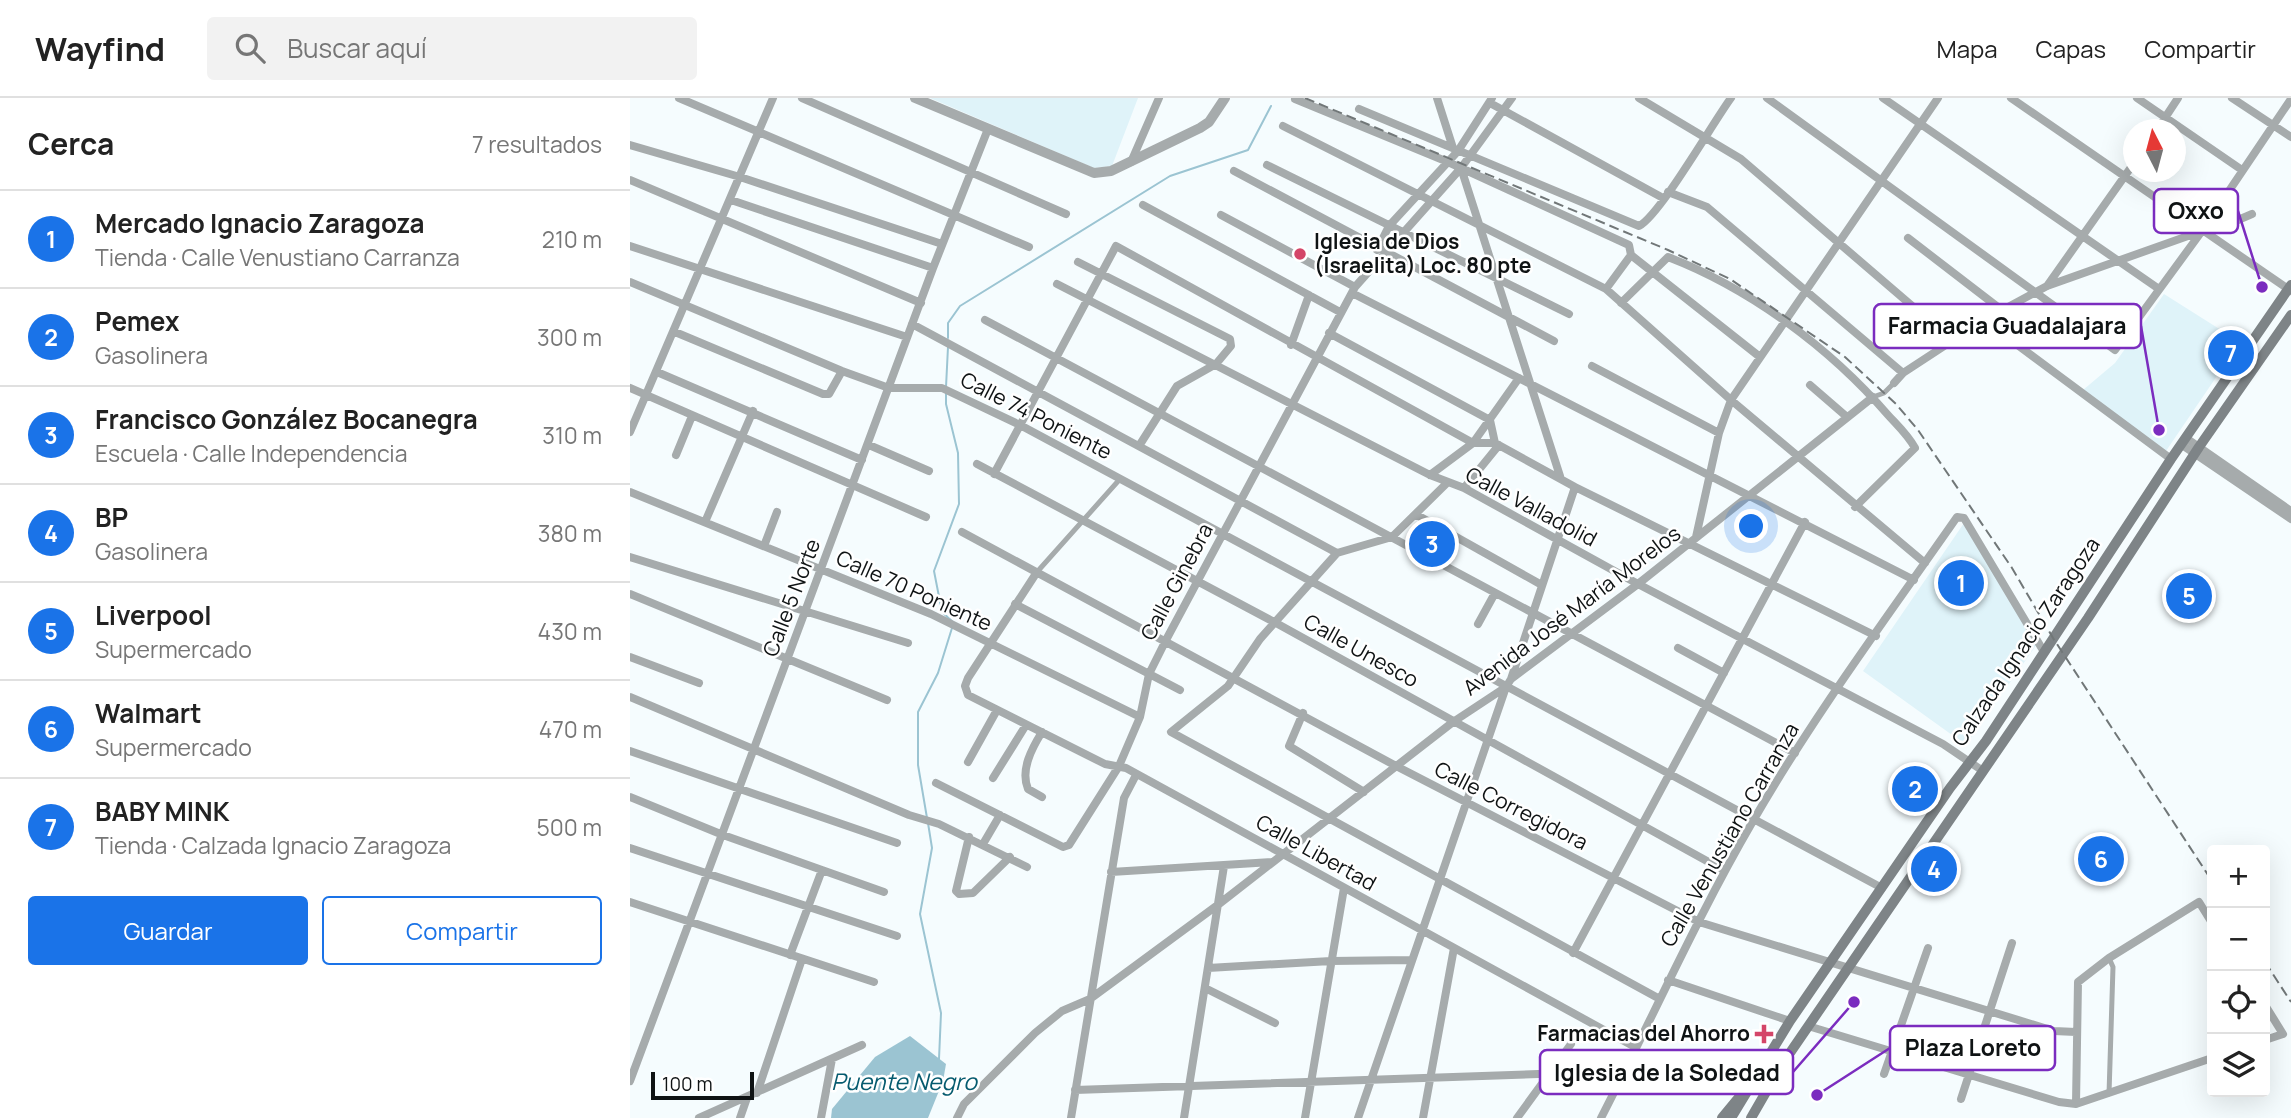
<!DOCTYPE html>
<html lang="es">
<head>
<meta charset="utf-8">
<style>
	body { margin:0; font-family:Manrope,sans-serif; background:#f2f2f2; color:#222 }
	.controls { position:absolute; right:21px; bottom:21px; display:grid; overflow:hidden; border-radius:7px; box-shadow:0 7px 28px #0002 }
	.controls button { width:63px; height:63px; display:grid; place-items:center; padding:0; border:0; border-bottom:2px solid #e0e0e0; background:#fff; color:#222; font:35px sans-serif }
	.compass { position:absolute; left:1493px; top:21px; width:63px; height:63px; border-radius:50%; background:#fff; box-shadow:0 7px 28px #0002; rotate:354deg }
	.scale { position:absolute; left:21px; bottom:18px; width:103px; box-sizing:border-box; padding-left:7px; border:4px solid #0f1314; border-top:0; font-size:19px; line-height:24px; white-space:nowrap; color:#0f1314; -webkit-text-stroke:5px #fff; paint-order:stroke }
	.you { position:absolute; left:1122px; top:429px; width:24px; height:24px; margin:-18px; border:5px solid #fff; border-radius:50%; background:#1a73e8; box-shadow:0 0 0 10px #1a73e833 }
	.badge { display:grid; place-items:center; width:46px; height:46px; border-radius:50%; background:#1a73e8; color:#fff; font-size:23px; font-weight:700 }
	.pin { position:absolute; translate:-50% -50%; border:4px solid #fff; box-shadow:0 2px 7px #0006 }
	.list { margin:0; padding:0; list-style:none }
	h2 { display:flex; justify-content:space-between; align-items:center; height:91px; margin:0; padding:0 28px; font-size:30px }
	h2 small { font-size:23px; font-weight:400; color:#767676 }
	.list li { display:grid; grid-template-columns:46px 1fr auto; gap:21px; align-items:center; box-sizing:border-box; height:98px; padding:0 28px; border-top:2px solid #e0e0e0 }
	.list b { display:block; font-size:26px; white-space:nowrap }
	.list p { margin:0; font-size:23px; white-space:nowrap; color:#767676 }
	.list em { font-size:23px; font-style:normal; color:#767676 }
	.actions { display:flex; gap:14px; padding:21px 28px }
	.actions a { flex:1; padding:16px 0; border:2px solid #1a73e8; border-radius:7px; text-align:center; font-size:24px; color:#1a73e8 }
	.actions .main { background:#1a73e8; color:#fff }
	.icon { flex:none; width:38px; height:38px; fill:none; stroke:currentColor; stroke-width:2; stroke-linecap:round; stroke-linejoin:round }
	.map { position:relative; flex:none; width:1661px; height:1020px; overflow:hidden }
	header { display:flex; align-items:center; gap:42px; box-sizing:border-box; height:98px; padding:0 35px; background:#fff; border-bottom:2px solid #e0e0e0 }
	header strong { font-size:33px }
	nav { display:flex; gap:38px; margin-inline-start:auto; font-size:24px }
	.search { width:490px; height:63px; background:#f2f2f2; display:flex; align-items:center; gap:18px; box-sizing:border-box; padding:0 24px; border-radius:7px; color:#767676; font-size:26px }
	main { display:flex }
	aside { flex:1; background:#fff }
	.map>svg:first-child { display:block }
	.built { fill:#dff3f9 }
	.water { fill:#9bc4d2 }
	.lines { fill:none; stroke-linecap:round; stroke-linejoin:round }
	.stream { stroke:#9bc4d2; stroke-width:2 }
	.pedestrian { stroke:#a6abac; stroke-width:5 }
	.minor { stroke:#a6abac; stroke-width:8 }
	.tertiary { stroke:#a6abac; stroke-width:10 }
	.secondary { stroke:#7e8487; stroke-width:10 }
	.rail { stroke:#717778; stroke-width:2; stroke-dasharray:10 5; stroke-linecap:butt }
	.poi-dot { fill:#d44568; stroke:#fff; stroke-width:2.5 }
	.labels { text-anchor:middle; stroke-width:5; stroke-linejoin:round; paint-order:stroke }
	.poi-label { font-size:21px; font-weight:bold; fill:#0f1314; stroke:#fff; text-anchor:start }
	.street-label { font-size:21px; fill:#0f1314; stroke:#fff }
	.water-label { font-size:23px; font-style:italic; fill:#065b6f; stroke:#fff }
	.leader { fill:none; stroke:#7b2cbf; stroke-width:2.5 }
	.callout-dot { fill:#7b2cbf; stroke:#fff; stroke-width:2.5 }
	.callout { fill:#fff; stroke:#7b2cbf; stroke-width:2.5 }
	.callout-label { font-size:23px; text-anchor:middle; font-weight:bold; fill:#0f1314 }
</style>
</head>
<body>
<header>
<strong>Wayfind</strong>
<div class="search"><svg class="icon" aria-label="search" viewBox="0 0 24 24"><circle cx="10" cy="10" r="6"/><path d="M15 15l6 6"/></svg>Buscar aquí</div>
<nav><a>Mapa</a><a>Capas</a><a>Compartir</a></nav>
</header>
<main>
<aside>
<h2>Cerca<small>7 resultados</small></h2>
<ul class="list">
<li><span class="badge">1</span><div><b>Mercado Ignacio Zaragoza</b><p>Tienda · Calle Venustiano Carranza</p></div><em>210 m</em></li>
<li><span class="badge">2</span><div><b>Pemex</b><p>Gasolinera</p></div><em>300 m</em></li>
<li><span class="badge">3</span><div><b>Francisco González Bocanegra</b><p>Escuela · Calle Independencia</p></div><em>310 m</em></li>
<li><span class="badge">4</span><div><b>BP</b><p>Gasolinera</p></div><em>380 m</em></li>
<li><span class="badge">5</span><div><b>Liverpool</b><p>Supermercado</p></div><em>430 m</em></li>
<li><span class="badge">6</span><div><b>Walmart</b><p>Supermercado</p></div><em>470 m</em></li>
<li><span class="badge">7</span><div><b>BABY MINK</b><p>Tienda · Calzada Ignacio Zaragoza</p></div><em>500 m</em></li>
</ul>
<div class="actions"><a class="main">Guardar</a><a>Compartir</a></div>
</aside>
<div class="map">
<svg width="1661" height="1020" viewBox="0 0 1661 1020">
	<rect width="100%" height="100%" fill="#f5fcfe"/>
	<path class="built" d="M 300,0 L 508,0 L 482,68 L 464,70 Z
		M 1534,196 L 1610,244 L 1536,353 L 1453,292 L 1485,265 Z
		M 1334,425 L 1407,546 L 1336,647 L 1233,573 Z"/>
	<path class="water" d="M 280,938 L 316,966 L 313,983 L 298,1020 L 201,1020 L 202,1011 L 245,959 Z"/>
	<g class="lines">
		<path class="stream" d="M 318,240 L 318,225 L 330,208 L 540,78 L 618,52 L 641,8
			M 316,289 L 318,249
			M 316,295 L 316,306 L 328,355 L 329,406 L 304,473 L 312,514 L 324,525
			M 297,720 L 288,667 L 288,614 L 308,575 L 322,530
			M 298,725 L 302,750 L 290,816 L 311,915 L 309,961"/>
		<path class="pedestrian" d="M 1243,299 L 1254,295 L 1264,285
			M 407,474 L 490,381
			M 1479,996 L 1483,869 L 1479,860"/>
		<path class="minor" d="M 49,0 L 399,149
			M 172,0 L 436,116
			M 807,0 L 823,50
			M 1009,0 L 1111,61 L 1323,243
			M 1137,0 L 1485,252 L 1572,133 L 1661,1
			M 1253,0 L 1529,191
			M 1381,0 L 1661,193
			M 1507,0 L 1612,72
			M 1602,0 L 1661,39
			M 665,1 L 818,64 L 999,147 L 1001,157 L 976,191
			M 860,5 L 1033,100
			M 729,11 L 1009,128 C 1030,117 1082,26 1101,0
			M 653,28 L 976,191 L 1101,302 L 1295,465
			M 1527,32 L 1548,0
			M 0,47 L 110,79 L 312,146
			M 501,64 L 529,0
			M 637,67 L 939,216
			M 831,70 L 930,378
			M 604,73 L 924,243
			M 0,82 L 291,205
			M 1038,94 L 1077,109 L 1273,275
			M 101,102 L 303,170
			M 513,107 L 710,214
			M 591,117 L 725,189
			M 1278,140 L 1373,213
			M 0,148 L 277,239
			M 747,152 L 759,128 L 828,53 L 862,0
			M 1001,157 L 1130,259
			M 448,164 L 600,241 L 601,248 L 586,266 L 547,288 L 509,348
			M 0,184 L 212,273 L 259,290 L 312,290 L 390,327 L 1252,790
			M 427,186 L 800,377 L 834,390 L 1008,486 L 1313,646 L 1353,673
			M 1417,188 L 1504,65
			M 722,195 L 1284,482
			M 991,205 L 1038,159 C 1121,191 1200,250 1258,317 C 1267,327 1278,337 1285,350 L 1225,409
			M 355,222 L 1165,655
			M 1354,222 L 1541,361
			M 282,226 L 707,455
			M 45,234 L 193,296 L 199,296 L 212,273
			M 699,235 L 860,322 L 865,345
			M 661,247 L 679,197
			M 962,268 L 1089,335
			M 27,274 L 232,362
			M 1264,285 L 1273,275 L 1354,222 L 1417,188 L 1572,133 L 1587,131 L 1622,116
			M 1180,287 L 1217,319
			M 0,290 L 296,419
			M 0,334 L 143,0
			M 1556,340 L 1661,413
			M 239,347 L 299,373
			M 1552,347 L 1661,421
			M 46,357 L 62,318
			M 347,366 L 646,525 L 1095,773
			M 364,376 L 486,148 L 843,345 L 865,345 L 945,389 L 1246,538
			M 800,377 L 843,345 L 889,280
			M 817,385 L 762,439 L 707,455 L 630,541 L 598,588 L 541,634 L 1028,900
			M 834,390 L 869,347
			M 0,394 L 301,516 L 510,619
			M 787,417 L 910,486
			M 75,424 L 123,313
			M 332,434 L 768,669 L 1069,824 L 1424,933 L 1446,934
			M 1066,439 L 1089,335 L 1101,302 L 1308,0
			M 134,448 L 147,414
			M 0,459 L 278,545
			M 407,474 L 338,580 L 335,588 L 338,597 L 475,666 L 496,670 L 1005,949
			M 0,496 L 257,602
			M 385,506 L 550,592
			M 848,526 L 865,495
			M 1048,550 L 1094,575
			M 0,559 L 69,585
			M 881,581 L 945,389
			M 0,599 L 279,717 L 309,726 L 397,769
			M 673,615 L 659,648 L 734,694
			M 412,634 C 402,650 390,672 398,691 L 412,699
			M 0,653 L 267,745
			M 338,664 L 367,612
			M 363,680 L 396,627
			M 306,685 L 433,749 L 439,747 L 489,668 L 510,619 L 519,576 L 536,542 L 725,189 L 831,70 L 882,0
			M 0,699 L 93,737 L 254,794
			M 339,739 L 326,793 L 329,796 L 343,795 L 380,759
			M 353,746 L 370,717
			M 0,750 L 267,838
			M 481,774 L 642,764
			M 0,804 L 244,884
			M 943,855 L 1175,424
			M 160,857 L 192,772
			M 578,870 L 701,863 L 781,862
			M 1038,882 L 1160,923
			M 575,890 L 645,925
			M 1635,907 L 1653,936 L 1635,942
			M 1178,928 L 1429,1004 L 1446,1006 L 1582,960
			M 1254,976 L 1298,850
			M 0,983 L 303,170 L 358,31
			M 445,992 L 995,973
			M 127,995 L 172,861
			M 1331,1001 L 1382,845
			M 1446,1006 L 1448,884 L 1479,860 L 1569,804 L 1582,825
			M 69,1020 L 232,947
			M 110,1020 L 117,1000
			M 191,1020 L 202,961
			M 327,1020 L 334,1006 L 405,935 L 432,913 L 460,901 L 589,806 L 823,624 L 876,589 L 881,581 L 1008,486 L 1243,299
			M 441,1020 L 494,700 L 506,677
			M 554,1020 L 594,768
			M 675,1020 L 714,790
			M 728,1020 L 876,589
			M 793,1020 L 824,850
			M 887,1020 L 941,946
			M 971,1020 C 1022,921 1067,819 1123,723 C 1184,617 1258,518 1327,419 L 1334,420 L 1414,554"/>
		<path class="tertiary" d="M 285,0 L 464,75 L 481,73 L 570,30 L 579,24 L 595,0"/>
		<path class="secondary" d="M 1092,1020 L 1111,997
			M 1101,1020 L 1160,923 L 1320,690 L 1356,643 L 1541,361 L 1661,187
			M 1121,1020 L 1151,968 L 1458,520 L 1569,349 L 1661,217"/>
		<path class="rail" d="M 675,0 L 1038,152 L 1100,181 L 1215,259 L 1266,306 L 1288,332 L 1382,470 L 1423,540 L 1582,783
			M 1635,864 L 1661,904"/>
	</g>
	<g class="poi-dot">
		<circle cx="670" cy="156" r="7"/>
		<path d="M1130.5 925.5h7v7h7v7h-7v7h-7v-7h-7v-7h7z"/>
	</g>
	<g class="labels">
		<g class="poi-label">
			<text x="684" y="151">Iglesia de Dios<tspan x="684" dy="24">(Israelita) Loc. 80 pte</tspan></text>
			<text x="1120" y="943" text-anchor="end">Farmacias del Ahorro</text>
		</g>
		<g class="street-label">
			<text transform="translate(406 318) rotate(27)" y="7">Calle 74 Poniente</text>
			<text transform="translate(901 409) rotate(28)" y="7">Calle Valladolid</text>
			<text transform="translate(547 484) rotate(-62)" y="7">Calle Ginebra</text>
			<text transform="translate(284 493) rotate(24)" y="7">Calle 70 Poniente</text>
			<text transform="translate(162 500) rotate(-69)" y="7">Calle 5 Norte</text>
			<text transform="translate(942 513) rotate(-37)" y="7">Avenida José María Morelos</text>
			<text transform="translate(1396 544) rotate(-56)" y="7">Calzada Ignacio Zaragoza</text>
			<text transform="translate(731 553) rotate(29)" y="7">Calle Unesco</text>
			<text transform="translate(881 708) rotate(27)" y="7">Calle Corregidora</text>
			<text transform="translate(1100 737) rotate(-60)" y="7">Calle Venustiano Carranza</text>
			<text transform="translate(686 755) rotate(29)" y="7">Calle Libertad</text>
		</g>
		<g class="water-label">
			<text x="274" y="992">Puente Negro</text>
		</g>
	</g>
	<path class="leader" d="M1632 189L1608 113M1529 332L1511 228M1187 997L1260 950M1224 904L1163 974"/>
	<g class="callout-dot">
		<circle cx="1632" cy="189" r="7"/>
		<circle cx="1529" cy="332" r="7"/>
		<circle cx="1187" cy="997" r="7"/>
		<circle cx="1224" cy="904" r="7"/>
	</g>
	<g class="callout">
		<rect x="1524" y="91" width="84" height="44" rx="7"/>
		<rect x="1244" y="206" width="267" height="44" rx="7"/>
		<rect x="1260" y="928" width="165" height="44" rx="7"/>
		<rect x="910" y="952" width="253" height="44" rx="7"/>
	</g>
	<g class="callout-label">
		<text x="1566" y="121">Oxxo</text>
		<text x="1377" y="236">Farmacia Guadalajara</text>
		<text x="1343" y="958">Plaza Loreto</text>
		<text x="1037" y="983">Iglesia de la Soledad</text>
	</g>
</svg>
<div class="controls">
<button>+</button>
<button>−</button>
<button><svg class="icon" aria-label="locate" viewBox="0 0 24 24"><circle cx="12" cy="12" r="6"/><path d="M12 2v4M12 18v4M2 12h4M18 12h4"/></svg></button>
<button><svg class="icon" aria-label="layers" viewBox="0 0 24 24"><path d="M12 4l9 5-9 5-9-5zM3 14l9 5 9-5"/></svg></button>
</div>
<svg class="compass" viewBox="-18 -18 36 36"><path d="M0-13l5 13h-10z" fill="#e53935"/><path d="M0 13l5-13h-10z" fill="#767676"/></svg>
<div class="scale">100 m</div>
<div class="you"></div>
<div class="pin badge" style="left:1331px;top:485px">1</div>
<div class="pin badge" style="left:1285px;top:691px">2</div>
<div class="pin badge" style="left:802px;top:446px">3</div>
<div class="pin badge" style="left:1304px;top:771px">4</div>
<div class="pin badge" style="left:1559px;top:498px">5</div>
<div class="pin badge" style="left:1471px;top:761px">6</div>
<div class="pin badge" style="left:1601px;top:255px">7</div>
</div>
</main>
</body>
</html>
